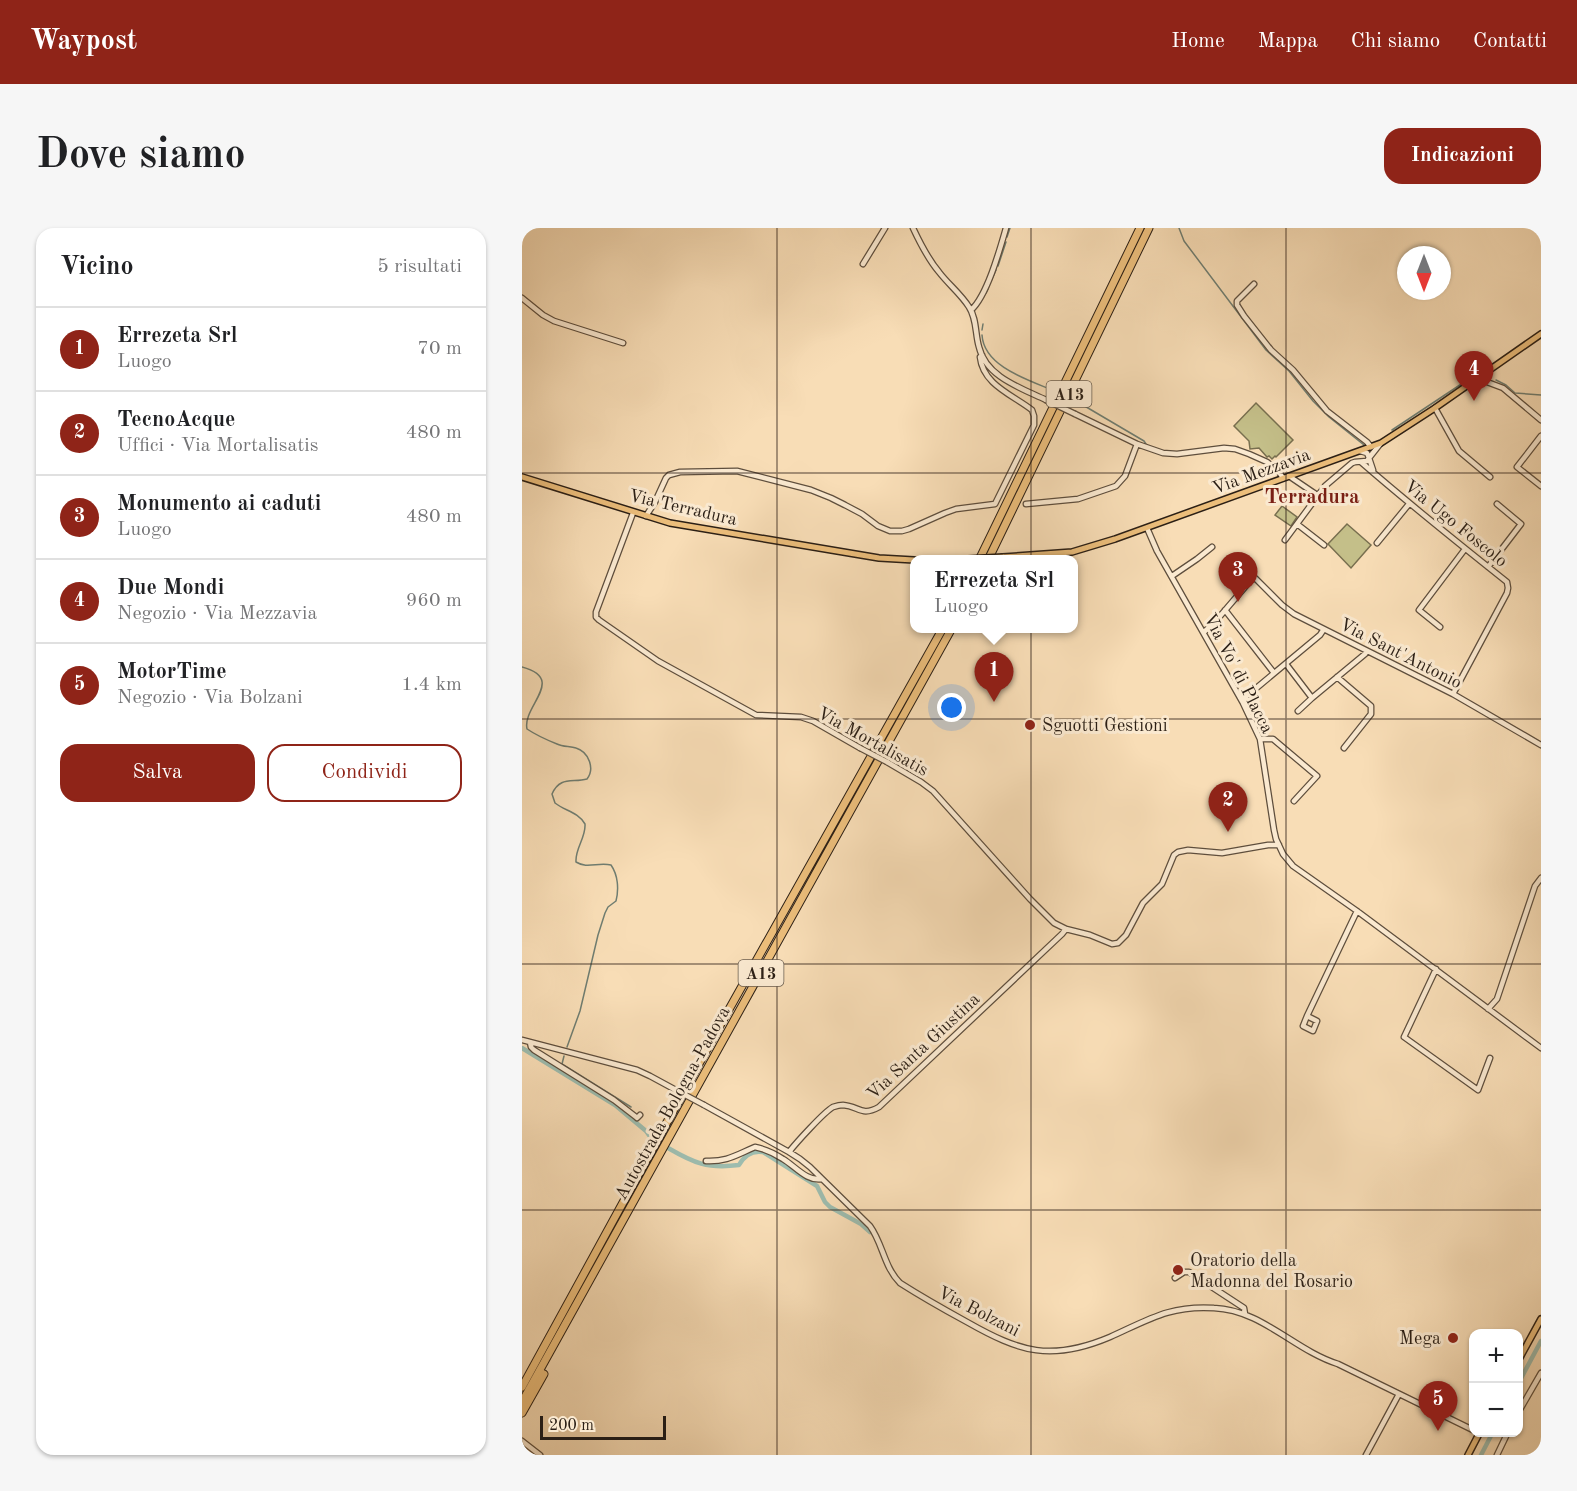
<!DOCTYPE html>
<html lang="it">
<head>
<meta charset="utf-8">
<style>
	body { margin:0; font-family:"Old Standard TT",serif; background:#f6f6f6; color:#202124 }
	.controls { position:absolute; right:18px; bottom:18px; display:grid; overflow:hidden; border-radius:12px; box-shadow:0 2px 4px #0004 }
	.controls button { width:54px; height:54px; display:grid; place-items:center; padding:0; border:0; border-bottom:2px solid #e0e0e0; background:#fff; color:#202124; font:30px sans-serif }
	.compass { position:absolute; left:875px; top:18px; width:54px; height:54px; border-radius:50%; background:#fff; box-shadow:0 2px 4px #0004; rotate:180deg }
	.scale { position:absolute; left:18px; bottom:15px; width:126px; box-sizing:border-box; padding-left:6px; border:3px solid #2b1f15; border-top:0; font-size:16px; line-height:21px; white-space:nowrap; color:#2b1f15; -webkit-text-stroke:4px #fae9d0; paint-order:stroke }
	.you { position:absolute; left:430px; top:480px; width:21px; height:21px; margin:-15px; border:4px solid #fff; border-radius:50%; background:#1a73e8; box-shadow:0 0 0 9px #1a73e833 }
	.badge { display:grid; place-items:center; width:39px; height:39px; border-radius:50%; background:#8f2418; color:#fff; font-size:20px; font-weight:700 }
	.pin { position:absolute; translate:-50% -50px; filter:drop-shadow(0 2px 3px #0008) }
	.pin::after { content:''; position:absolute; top:32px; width:21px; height:18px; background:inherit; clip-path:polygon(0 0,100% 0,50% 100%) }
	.popup { position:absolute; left:388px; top:327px; width:168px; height:78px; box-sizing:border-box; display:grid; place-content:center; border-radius:12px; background:#fff; filter:drop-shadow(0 2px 4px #0005); font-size:20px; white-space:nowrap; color:#757577 }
	.popup b { font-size:22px; color:#202124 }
	.popup::after { content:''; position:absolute; left:50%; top:100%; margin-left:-12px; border:12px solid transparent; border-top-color:#fff }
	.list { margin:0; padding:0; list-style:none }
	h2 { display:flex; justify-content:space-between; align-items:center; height:78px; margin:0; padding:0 24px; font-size:26px }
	h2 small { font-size:20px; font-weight:400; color:#757577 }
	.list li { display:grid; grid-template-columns:39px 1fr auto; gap:18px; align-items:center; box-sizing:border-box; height:84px; padding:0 24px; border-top:2px solid #e0e0e0 }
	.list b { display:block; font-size:22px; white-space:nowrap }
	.list p { margin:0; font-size:20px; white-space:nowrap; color:#757577 }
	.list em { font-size:20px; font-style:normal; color:#757577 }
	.actions { display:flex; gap:12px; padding:18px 24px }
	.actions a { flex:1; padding:14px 0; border:2px solid #8f2418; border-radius:18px; text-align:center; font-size:21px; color:#8f2418 }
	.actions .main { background:#8f2418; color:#fff }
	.map { position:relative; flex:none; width:1019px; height:1227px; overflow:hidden; border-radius:18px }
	header { display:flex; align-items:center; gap:36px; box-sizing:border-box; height:84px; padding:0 30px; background:#8f2418; color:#fff }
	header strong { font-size:28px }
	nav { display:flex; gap:33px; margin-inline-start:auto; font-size:21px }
	.intro { display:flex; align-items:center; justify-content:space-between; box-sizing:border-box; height:144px; padding:0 36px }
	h1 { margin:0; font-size:42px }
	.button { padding:15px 27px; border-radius:18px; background:#8f2418; color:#fff; font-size:21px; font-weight:700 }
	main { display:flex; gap:36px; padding:0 36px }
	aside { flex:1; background:#fff; border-radius:18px; box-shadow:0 2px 4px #0004 }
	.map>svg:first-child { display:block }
	.green { fill:#c4bf89; stroke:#786f4f; stroke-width:1.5 }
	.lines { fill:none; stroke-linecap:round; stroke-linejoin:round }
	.stream { stroke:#6f7d71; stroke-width:1.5 }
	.canal { stroke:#9dbcae; stroke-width:4.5 }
	.minor-casing { stroke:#5e4e3d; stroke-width:7 }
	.major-casing { stroke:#2b1f15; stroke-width:8 }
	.highway-casing { stroke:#2b1f15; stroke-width:9 }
	.minor { stroke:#fae9d0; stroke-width:4.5 }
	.major { stroke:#ecbe7b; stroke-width:5 }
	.highway { stroke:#ecbe7b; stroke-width:7 }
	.minor-bridge-casing { stroke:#5e4e3d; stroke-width:7; stroke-linecap:butt }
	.major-bridge-casing { stroke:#2b1f15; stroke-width:8; stroke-linecap:butt }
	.minor-bridge { stroke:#fae9d0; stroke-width:4.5 }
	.major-bridge { stroke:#ecbe7b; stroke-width:5 }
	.grid { fill:none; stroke:#2b1f15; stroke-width:1.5; stroke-opacity:0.55 }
	.poi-dot { fill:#8f2418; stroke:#fae9d0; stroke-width:2 }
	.labels { text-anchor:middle; stroke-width:6; stroke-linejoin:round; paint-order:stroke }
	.shield { fill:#fae9d0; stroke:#695c4d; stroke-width:1.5 }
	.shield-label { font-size:16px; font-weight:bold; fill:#2b1f15 }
	.street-label { font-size:18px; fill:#2b1f15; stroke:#fae9d0 }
	.poi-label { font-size:18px; fill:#2b1f15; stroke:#fae9d0; text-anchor:start }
	.quarter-label { font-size:21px; font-weight:bold; fill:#7a1f14; stroke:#fae9d0 }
</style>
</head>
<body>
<header>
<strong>Waypost</strong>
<nav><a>Home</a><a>Mappa</a><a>Chi siamo</a><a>Contatti</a></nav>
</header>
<div class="intro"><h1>Dove siamo</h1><a class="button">Indicazioni</a></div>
<main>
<aside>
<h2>Vicino<small>5 risultati</small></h2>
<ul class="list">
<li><span class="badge">1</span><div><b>Errezeta Srl</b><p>Luogo</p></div><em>70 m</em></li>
<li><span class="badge">2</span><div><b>TecnoAcque</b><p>Uffici · Via Mortalisatis</p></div><em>480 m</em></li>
<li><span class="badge">3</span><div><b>Monumento ai caduti</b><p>Luogo</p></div><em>480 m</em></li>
<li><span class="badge">4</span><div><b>Due Mondi</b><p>Negozio · Via Mezzavia</p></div><em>960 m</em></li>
<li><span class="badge">5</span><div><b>MotorTime</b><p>Negozio · Via Bolzani</p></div><em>1.4 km</em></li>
</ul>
<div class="actions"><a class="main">Salva</a><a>Condividi</a></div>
</aside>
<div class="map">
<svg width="1019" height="1227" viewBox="0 0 1019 1227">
	<rect width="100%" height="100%" fill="#f8ddb6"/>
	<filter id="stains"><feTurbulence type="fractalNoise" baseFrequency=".00333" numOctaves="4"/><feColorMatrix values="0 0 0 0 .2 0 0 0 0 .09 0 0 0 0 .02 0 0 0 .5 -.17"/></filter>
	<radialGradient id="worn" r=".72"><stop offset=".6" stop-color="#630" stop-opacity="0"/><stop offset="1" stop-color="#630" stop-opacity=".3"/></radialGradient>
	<path class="green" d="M 734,175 L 771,212 L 754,229 L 753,228 L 750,231 L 747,228 L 745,229 L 737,220 L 728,221 L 727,213 L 712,198 Z
		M 760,278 L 775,289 L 769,298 L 753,287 Z
		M 825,296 L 849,317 L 829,340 L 806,316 Z"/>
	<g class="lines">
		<path class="stream" d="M 657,0 L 662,13 L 744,122 L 767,143 L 791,173 L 807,189 L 842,217
			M 485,9 L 488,0
			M 476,38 L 484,14
			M 469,53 L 474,42
			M 464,65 L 466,61
			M 460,102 L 461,96
			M 460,107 C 462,140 510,153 535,164
			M 974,152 L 984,157 L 993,165 L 1019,167
			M 549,170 L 622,213 L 624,216
			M 870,202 L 962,141
			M 0,439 C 45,451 0,478 5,501 C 14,507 25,512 35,516 C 41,519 48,518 54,520 C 67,524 73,541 65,551 C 50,555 38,548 30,566 L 33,575 C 43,583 56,584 63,596 C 64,610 53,620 54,634 C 65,641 76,634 89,637 C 96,647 97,661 94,673 L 86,679 L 83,685 L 76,707 L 58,783 L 45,819
			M 42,828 L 40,836 L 109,879"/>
		<path class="canal" d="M 0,820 L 93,877 L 124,903 L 129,910 L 133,913
			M 146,920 C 172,935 185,941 217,937 C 222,928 229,922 241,924 L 295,958 L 303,974 L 308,979 L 339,996 L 348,1004
			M 996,1156 L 1019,1113
			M 959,1227 L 971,1204"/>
		<g class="minor-casing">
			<path id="minor" d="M 391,0 C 398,15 406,31 417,44 C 426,56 439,66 447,79 C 455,91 453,106 457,119 C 464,149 499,160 524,172
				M 341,36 L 363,0
				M 732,56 L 715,73 L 715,77 L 722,88 L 749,122 L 771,142 L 805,183 L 845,214 L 849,219
				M 0,70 L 21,87 L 32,93 L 101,115
				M 449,82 C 465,68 478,21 484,0
				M 960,147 L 965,154 L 981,160 L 1019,192
				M 913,180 L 937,223 L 968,249
				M 553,186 L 615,216 L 641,225 L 655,226 L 702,220 L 713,221 L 727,226 L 745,234 L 757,244 L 761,250
				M 1019,208 L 995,239 L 1019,258
				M 839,234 C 886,275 936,315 985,354 L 986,360 L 985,365 L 931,466
				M 851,242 L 847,230 L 858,216
				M 767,248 L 795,267
				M 504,276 L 556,271 L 594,258 L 603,248 L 615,216
				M 111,285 L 74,384 L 74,389 L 77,392 L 136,433 L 234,487 L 279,489 L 291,493 L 338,520
				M 124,288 L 133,274 L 144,250 L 147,247 L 158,244 L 215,243 L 289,262 L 309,270 L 323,277 L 340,286 L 356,298 L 368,303 L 380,303 L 387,301 L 423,285 L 434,281 L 473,276 L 512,197 L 512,188 L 510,182 C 491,167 461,157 458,129 L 460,127
				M 775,296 L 802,317
				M 625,300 L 635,323 L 721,475 L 738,511 L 752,602 L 754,611 L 761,626 L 771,638 L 835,683 L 1019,820
				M 763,312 L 803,258 L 830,235 L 833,234 L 845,233 L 847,230 L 845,225 L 838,223
				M 855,315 L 887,276
				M 966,339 L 999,296 L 975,276
				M 650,348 L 675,331 L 690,319
				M 703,382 L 752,445
				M 918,399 L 897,382 L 943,321
				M 682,404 L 693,394 L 729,352 L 733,350 L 760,377 L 772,386 L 931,466 L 1019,517
				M 764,436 L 790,470 L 843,426 L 845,423
				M 815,449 L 849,478 L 849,486 L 822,520
				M 720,472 L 798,407 L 802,401
				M 776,483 L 790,470
				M 738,511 L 751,511 L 795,548 L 772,573
				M 365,534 L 399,554 L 411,563 L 508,671 L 532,695 L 544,701 L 568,707 L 590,716 L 596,715 L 604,707 L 621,675 L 640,656 L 652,627 L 656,624 L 666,622 L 700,625 L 746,617 L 757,617
				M 914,741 L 882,809 L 956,862 L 968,830
				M 966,781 L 975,771 L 1013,658 L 1019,650
				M 785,788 L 795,793 L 791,803 L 781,798 L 785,788 L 835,683
				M 0,812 L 115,842 L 128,848 L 152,861
				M 8,814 L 9,819 L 12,822 L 92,872 L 114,889 L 115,890 L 118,887
				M 182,877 L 267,924 L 278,931 L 288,939 L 348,998 C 361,1016 362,1039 378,1055 C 400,1069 423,1082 445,1094 C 498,1124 529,1134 588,1109 C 626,1092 648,1077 692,1080 C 740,1082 772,1122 816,1136 L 951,1202
				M 267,924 C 274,915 302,884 311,879 C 314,878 318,877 321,877 C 337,878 339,889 357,879 L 540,706 L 544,701
				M 184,933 C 205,934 214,927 233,919 C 243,921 252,925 261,931 C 273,938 285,954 300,951
				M 653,1050 L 662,1044 L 667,1044 L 722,1080 L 723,1086
				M 996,1185 L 1019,1145
				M 0,1213 L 18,1227
				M 844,1227 L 877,1166
				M 975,1227 L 986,1204"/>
		</g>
		<g class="major-casing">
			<path id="major" d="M 0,249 L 148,295 L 357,330 L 392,332
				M 481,329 L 550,324 L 593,311 L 859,215 L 913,180 L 1019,106
				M 439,332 L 446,331
				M 996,1133 L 1019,1091
				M 946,1227 L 958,1204"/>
		</g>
		<g class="highway-casing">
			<path id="highway" d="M 457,332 L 618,0
				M 466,332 L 627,0
				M 0,1159 L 196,801 L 421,400
				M 0,1174 L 430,400
				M 0,1185 L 22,1146"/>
		</g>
		<use href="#minor" class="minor"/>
		<use href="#major" class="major"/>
		<use href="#highway" class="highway"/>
		<g class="minor-bridge-casing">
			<path id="minor-bridge" d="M 524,172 L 553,186
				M 338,520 L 365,534
				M 152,861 L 182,877"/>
		</g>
		<g class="major-bridge-casing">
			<path id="major-bridge" d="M 446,331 L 481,329"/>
		</g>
		<use href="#minor-bridge" class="minor-bridge"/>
		<use href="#major-bridge" class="major-bridge"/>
	</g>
	<path class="grid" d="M 255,0 L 255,1227M 509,0 L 509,1227M 764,0 L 764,1227M 0,245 L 1019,245M 0,491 L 1019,491M 0,736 L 1019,736M 0,982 L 1019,982"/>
	<g class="poi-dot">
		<circle cx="508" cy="497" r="6"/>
		<circle cx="656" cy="1042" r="6"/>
		<circle cx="931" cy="1110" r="6"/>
	</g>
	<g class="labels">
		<g class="shield">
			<rect x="524.5" y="153" width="45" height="26" rx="4.5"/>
			<rect x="216.5" y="732" width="45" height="26" rx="4.5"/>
		</g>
		<g class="shield-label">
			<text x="547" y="172">A13</text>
			<text x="239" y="751">A13</text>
		</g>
		<g class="street-label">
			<text transform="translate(739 243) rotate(-20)" y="6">Via Mezzavia</text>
			<text transform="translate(161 279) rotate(13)" y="6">Via Terradura</text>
			<text transform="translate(934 295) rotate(39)" y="6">Via Ugo Foscolo</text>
			<text transform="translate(879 425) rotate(27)" y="6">Via Sant'Antonio</text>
			<text transform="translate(717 445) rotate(63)" y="6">Via Vo' di Placca</text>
			<text transform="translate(351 513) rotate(29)" y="6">Via Mortalisatis</text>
			<text transform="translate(401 818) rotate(-43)" y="6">Via Santa Giustina</text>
			<text transform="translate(150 875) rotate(-61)" y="6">Autostrada Bologna-Padova</text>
			<text transform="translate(457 1083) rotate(27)" y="6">Via Bolzani</text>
		</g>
		<g class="poi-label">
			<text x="520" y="503">Sguotti Gestioni</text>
			<text x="668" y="1038">Oratorio della<tspan x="668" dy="21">Madonna del Rosario</tspan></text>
			<text x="919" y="1116" text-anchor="end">Mega</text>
		</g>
		<g class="quarter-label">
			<text x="790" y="275">Terradura</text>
		</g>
	</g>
	<rect width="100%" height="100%" filter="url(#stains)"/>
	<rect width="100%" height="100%" fill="url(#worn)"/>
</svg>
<div class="controls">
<button>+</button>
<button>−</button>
</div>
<svg class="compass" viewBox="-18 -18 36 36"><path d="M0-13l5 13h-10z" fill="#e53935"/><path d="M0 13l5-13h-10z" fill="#757577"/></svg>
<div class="scale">200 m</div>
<div class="you"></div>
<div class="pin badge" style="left:472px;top:474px">1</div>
<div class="popup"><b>Errezeta Srl</b>Luogo</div>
<div class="pin badge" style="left:706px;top:604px">2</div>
<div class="pin badge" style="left:716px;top:374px">3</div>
<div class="pin badge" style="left:952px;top:173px">4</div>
<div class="pin badge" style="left:916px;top:1203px">5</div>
</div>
</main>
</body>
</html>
